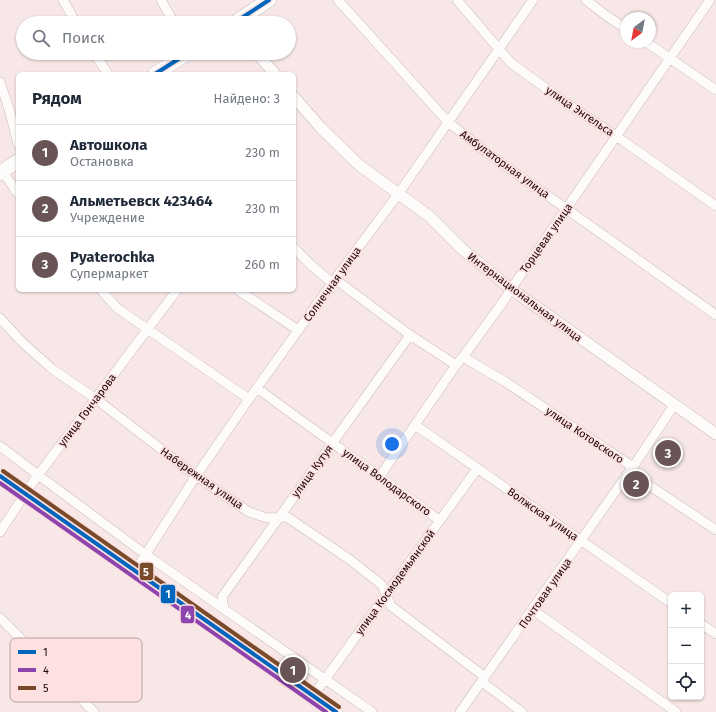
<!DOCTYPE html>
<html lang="ru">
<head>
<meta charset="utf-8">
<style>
	body { margin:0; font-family:"Fira Sans",sans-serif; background:#f2f2f3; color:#1f2937 }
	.controls { position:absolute; right:12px; bottom:12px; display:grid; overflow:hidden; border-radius:6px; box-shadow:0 1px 3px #0004 }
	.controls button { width:36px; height:36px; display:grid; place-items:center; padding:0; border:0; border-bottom:1px solid #e0e1e3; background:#fff; color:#1f2937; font:20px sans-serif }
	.compass { position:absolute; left:620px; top:12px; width:36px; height:36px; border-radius:50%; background:#fff; box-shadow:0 1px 3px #0004; rotate:212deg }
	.you { position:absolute; left:392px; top:444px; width:14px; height:14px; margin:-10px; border:3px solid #fff; border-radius:50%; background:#1a73e8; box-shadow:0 0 0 6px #1a73e833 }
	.badge { display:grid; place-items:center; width:26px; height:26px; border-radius:50%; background:#695556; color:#fff; font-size:13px; font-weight:700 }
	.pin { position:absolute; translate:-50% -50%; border:2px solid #fff; box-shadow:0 1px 4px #0006 }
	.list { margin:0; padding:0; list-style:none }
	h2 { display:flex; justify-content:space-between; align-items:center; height:52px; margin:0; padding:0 16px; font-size:17px }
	h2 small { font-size:13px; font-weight:400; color:#747a83 }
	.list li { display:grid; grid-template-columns:26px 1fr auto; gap:12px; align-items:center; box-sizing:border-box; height:56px; padding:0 16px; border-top:1px solid #e0e1e3 }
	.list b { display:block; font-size:15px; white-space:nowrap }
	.list p { margin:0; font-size:13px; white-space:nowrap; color:#747a83 }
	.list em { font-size:13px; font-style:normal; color:#747a83 }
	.icon { flex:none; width:22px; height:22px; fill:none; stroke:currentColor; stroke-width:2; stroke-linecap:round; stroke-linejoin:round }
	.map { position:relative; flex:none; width:716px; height:712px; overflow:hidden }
	.search { position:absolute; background:#fff; box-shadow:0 1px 3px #0004; left:16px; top:16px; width:280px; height:44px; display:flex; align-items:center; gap:10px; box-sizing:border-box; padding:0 14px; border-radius:22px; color:#747a83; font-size:15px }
	.panel { position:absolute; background:#fff; box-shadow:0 1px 3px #0004; left:16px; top:72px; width:280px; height:220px; border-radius:6px }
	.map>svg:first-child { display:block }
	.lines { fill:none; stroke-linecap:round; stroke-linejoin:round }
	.minor-casing { stroke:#cebabb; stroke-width:10 }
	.tertiary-casing { stroke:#cebabb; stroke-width:12 }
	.secondary-casing { stroke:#cebabb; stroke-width:13 }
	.primary-casing { stroke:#cebabb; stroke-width:15 }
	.minor { stroke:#fefbfb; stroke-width:9 }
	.tertiary { stroke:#fefbfb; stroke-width:11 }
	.secondary { stroke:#fefbfb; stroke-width:12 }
	.primary { stroke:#fefbfb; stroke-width:14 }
	.bus-1-casing { stroke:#fde1e1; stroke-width:7 }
	.bus-2-casing { stroke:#fde1e1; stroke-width:7 }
	.bus-3-casing { stroke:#fde1e1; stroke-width:7 }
	.bus-1 { stroke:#0065bd; stroke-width:4 }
	.bus-2 { stroke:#8e44ad; stroke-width:4 }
	.bus-3 { stroke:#7a4b2a; stroke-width:4 }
	.labels { text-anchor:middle; stroke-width:3.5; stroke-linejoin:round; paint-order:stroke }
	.street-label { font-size:11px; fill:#1c0608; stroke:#fde1e1 }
	.key { fill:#fde1e1; stroke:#ba9fa0; stroke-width:1 }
	.key-label { font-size:11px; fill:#1c0608 }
	.line-badge { stroke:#fde1e1; stroke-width:1.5 }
	.badge-label { font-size:11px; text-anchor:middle; font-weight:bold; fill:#fff }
</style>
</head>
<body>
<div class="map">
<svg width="716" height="712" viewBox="0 0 716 712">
	<rect width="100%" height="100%" fill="#f7e7e7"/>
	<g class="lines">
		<g class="minor-casing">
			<path id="minor" d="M 63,0 L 76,23
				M 161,0 L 174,23
				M 338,0 L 448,122 L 486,152 L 716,315
				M 457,0 L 511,63 L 565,102 L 616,136 L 716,206
				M 586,0 L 604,14 L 626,29
				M 646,42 L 716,90
				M 94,53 L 108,74
				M 0,82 L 9,109 L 18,144
				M 3,172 L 18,194
				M 294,248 L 310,264 L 332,283
				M 335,279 L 410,335 L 456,365
				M 101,290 L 117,308 L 249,399
				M 238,290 L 298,330
				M 0,318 L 23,343 L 51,368 L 96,399 L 196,476 L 249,512 L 267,518 L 287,517 L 349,559 L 382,585 L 391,606 L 485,677
				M 463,357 L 504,381 L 633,467 L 629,472 L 716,530
				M 257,388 C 317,433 379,475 439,520
				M 415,425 L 671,603
				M 0,446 L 38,475 L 145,554 L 372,712
				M 633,467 L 674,405
				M 380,476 L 456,365 L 463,357 L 505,299 L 511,289 L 710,0
				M 0,532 L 33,482 L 177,290
				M 135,571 L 196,476 L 249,399 L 335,279 L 399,193 L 533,0
				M 224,609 L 222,597 L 410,335
				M 533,610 L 676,712
				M 0,618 L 94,712
				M 701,624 L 716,634
				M 482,682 L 522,712
				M 313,696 L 477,469
				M 460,712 L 629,472"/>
		</g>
		<g class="tertiary-casing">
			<path id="tertiary" d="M 257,53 L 275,74
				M 294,97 L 321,128 L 359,165 L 429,216 L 461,248 L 511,289 L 716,434"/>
		</g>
		<g class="secondary-casing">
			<path id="secondary" d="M 0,476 L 336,712"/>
		</g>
		<g class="primary-casing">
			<path id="primary" d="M 234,23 L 269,0
				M 155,74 L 188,53
				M 0,173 L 18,161"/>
		</g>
		<use href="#minor" class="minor"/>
		<use href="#tertiary" class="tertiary"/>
		<use href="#secondary" class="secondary"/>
		<use href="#primary" class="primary"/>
		<g class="bus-1-casing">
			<path id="bus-1" d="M 234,23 L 269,0
				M 155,74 L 188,53
				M 0,476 L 336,712"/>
		</g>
		<g class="bus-2-casing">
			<path id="bus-2" d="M 0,483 L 326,712"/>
		</g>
		<g class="bus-3-casing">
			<path id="bus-3" d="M 3,471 L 339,707"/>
		</g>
		<use href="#bus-1" class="bus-1"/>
		<use href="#bus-2" class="bus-2"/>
		<use href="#bus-3" class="bus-3"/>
	</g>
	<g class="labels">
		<g class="street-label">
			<text transform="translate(580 111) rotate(34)" y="4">улица Энгельса</text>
			<text transform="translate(505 164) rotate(36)" y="4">Амбулаторная улица</text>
			<text transform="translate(546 238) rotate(-55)" y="4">Торцевая улица</text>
			<text transform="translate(332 284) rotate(-54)" y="4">Солнечная улица</text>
			<text transform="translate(525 297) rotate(37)" y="4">Интернациональная улица</text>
			<text transform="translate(87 410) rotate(-53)" y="4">улица Гончарова</text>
			<text transform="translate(585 435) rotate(34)" y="4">улица Котовского</text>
			<text transform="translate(312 471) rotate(-54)" y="4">улица Кутуя</text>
			<text transform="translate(202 478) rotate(35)" y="4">Набережная улица</text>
			<text transform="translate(387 482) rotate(36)" y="4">улица Володарского</text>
			<text transform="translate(543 514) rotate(35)" y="4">Волжская улица</text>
			<text transform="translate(395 582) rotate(-54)" y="4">улица Космодемьянской</text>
			<text transform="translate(545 593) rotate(-55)" y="4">Почтовая улица</text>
		</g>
	</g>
	<rect x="10" y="638" width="132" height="64" rx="6" class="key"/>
	<rect x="18" y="650" width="18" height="4" fill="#0065bd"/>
	<rect x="18" y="668" width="18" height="4" fill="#8e44ad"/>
	<rect x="18" y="686" width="18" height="4" fill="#7a4b2a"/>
	<g class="key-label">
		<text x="43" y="656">1</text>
		<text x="43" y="674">4</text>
		<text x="43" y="692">5</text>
	</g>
	<g class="line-badge">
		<rect x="139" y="562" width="15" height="19" rx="4" fill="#7a4b2a"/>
		<rect x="160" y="584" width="16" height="20" rx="4" fill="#0065bd"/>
		<rect x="180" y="605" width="15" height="19" rx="4" fill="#8e44ad"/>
	</g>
	<g class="badge-label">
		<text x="146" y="576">5</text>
		<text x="168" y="598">1</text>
		<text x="188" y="619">4</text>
	</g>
</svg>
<div class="controls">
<button>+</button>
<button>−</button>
<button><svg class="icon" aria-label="locate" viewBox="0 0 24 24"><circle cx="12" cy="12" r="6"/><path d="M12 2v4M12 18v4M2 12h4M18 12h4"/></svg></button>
</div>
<svg class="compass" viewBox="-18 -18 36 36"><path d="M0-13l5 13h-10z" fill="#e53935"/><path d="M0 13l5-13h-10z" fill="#747a83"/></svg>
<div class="you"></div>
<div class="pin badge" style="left:293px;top:670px">1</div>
<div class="pin badge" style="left:636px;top:484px">2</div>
<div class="pin badge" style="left:668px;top:453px">3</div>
<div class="search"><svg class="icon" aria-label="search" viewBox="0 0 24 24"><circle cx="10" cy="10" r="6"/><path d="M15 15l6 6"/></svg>Поиск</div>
<section class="panel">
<h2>Рядом<small>Найдено: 3</small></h2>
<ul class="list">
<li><span class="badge">1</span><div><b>Автошкола</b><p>Остановка</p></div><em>230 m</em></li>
<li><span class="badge">2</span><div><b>Альметьевск 423464</b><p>Учреждение</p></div><em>230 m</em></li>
<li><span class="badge">3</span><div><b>Pyaterochka</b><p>Супермаркет</p></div><em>260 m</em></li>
</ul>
</section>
</div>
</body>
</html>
